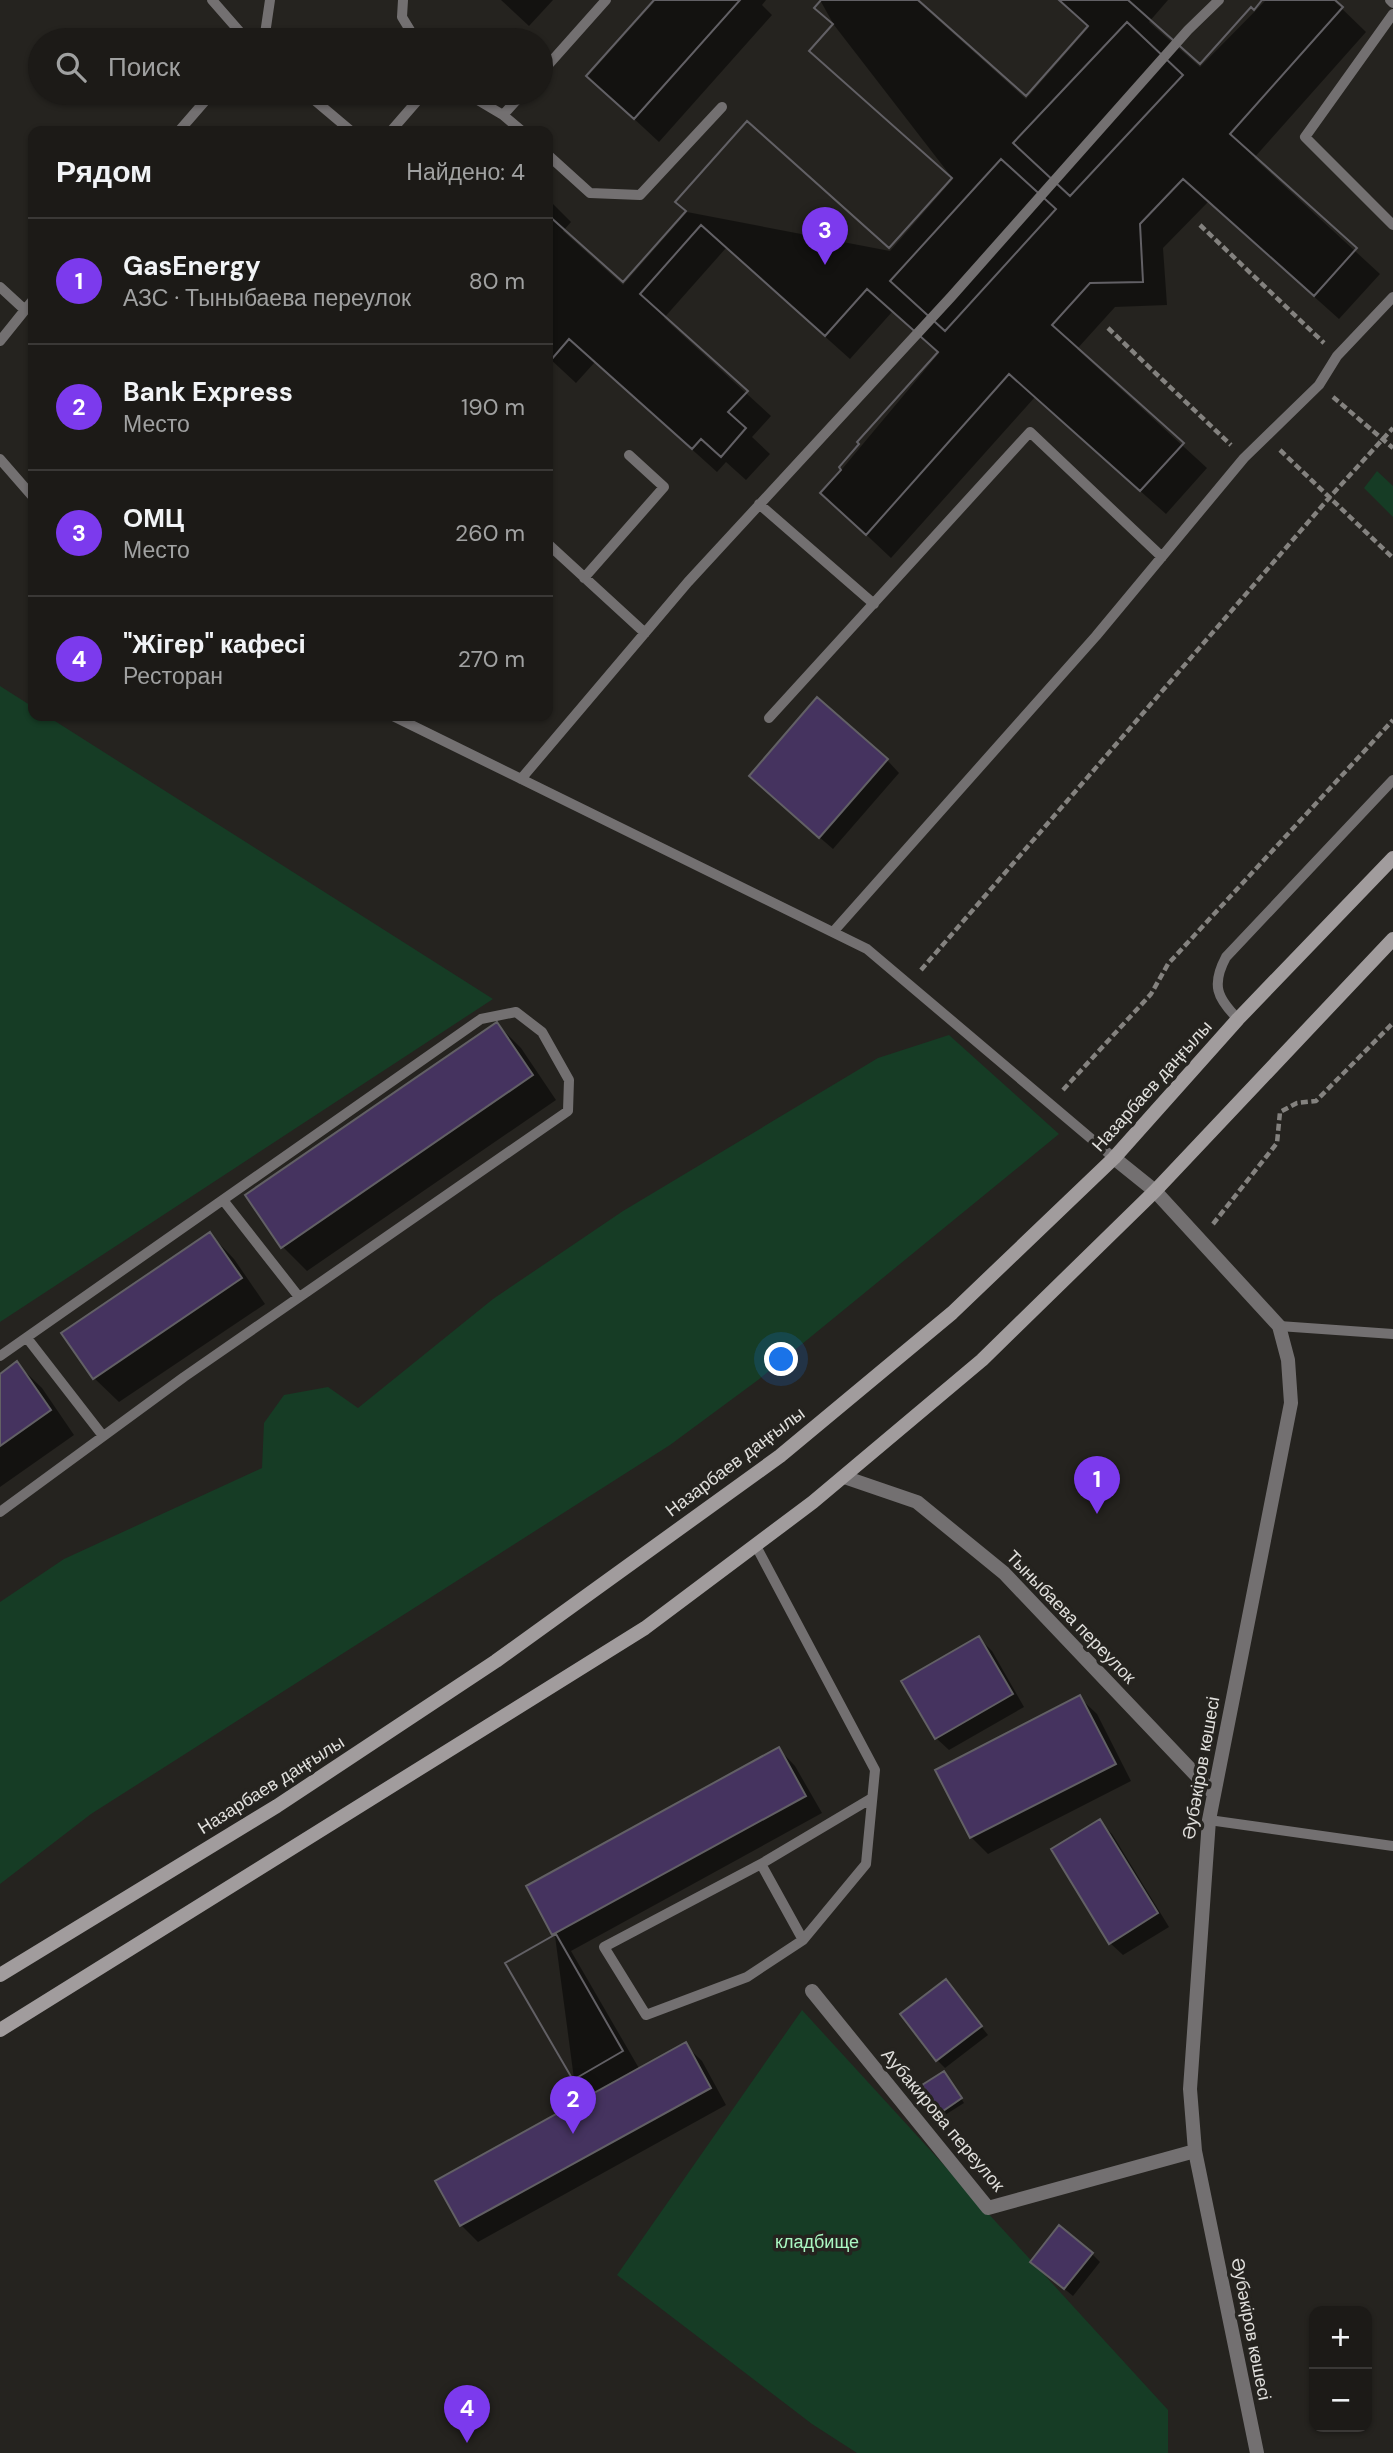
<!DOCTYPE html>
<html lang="ru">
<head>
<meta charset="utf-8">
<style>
	body { margin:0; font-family:"DM Sans",sans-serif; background:#292724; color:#f1f3f6 }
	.controls { position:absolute; right:21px; bottom:21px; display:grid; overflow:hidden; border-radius:14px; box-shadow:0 2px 5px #0004 }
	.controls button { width:63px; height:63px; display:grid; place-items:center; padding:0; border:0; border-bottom:2px solid #3a3836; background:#1c1a17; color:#f1f3f6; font:35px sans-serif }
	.you { position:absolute; left:782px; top:1360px; width:24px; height:24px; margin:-18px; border:5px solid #fff; border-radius:50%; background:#1a73e8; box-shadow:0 0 0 10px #1a73e833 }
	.badge { display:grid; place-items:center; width:46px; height:46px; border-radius:50%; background:#7c3aed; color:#fff; font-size:23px; font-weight:700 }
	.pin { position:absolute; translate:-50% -58px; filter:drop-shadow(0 2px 4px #0008) }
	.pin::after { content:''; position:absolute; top:37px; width:24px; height:21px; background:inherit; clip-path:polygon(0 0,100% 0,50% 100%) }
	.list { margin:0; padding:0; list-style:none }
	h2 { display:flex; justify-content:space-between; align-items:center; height:91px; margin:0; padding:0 28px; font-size:30px }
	h2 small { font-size:23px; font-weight:400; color:#a0a1a1 }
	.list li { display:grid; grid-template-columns:46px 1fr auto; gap:21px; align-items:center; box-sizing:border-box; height:126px; padding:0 28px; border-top:2px solid #3a3836 }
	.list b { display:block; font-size:26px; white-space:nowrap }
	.list p { margin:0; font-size:23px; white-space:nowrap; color:#a0a1a1 }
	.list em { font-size:23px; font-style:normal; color:#a0a1a1 }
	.icon { flex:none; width:38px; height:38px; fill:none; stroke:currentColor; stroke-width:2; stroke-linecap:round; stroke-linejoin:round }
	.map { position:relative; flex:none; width:1393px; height:2453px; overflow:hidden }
	.search { position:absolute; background:#1c1a17; box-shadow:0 2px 5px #0004; left:28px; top:28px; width:525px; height:77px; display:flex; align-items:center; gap:18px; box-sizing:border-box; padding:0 24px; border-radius:38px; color:#a0a1a1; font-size:26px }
	.panel { position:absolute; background:#1c1a17; box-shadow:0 2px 5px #0004; left:28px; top:126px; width:525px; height:595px; border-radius:14px }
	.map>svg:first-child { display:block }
	.green { fill:#163c25 }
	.shadow { fill:#0007 }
	.building { fill:#45335f; stroke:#626065; stroke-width:2; fill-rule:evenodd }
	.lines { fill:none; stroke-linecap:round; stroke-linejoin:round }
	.path { stroke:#84827f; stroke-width:4.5; stroke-dasharray:7 3.5; stroke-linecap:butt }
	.lane { stroke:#737071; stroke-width:10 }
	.street { stroke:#737071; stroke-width:14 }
	.secondary { stroke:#a19c9d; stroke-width:14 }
	.labels { text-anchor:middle; stroke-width:7; stroke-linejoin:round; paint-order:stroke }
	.street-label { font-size:18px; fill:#e0dfdc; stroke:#25231f }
	.park-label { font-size:18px; fill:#aaf7c2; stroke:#25231f }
</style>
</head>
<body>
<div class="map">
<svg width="1393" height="2453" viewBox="0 0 1393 2453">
	<rect width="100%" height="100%" fill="#25231f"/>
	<path class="green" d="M 1377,471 L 1393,486 L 1393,517 L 1364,488 Z
		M 0,686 L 33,707 L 33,716 L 47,716 L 493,999 L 0,1322 Z
		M 949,1035 L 1059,1134 L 758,1380 L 670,1445 L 91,1814 L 0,1884 L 0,1602 L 64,1559 L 262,1468 L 264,1423 L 284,1395 L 328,1387 L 358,1408 L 493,1299 L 623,1211 L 878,1058 Z
		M 802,2010 L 1168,2410 L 1168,2453 L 857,2453 L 812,2424 L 617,2275 Z"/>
	<path class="shadow" d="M 501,0 L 553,0 L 529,26 Z
		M 656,0 L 766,0 L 762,5 L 772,15 L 659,142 L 588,76 Z
		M 820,0 L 916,0 L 1026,99 L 1089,27 L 1059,0 L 1168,0 L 1149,22 L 1200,67 L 1266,0 L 1333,0 L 1366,32 L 1254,158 L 1380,274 L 1339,319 L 1208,202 L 1163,248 L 1167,305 L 1115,307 L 1077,349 L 1207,468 L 1166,514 L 1035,397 L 891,558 L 822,493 L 939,353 L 892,312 L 850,359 L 726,248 L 664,318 L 771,416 L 752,437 L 770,454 L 746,480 L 726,462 L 717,472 L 595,362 L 576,383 L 548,357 L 548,199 L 571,222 L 563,231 L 623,285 L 687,212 L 890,251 L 953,179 L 834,25 Z
		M 887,760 L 899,773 L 833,849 L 764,789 Z
		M 497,1024 L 521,1048 L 556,1100 L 307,1271 L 283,1247 Z
		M 210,1234 L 234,1259 L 265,1304 L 119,1402 L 94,1378 Z
		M 17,1364 L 42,1388 L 74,1435 L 0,1487 L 0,1376 Z
		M 979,1638 L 992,1651 L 1024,1707 L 949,1750 L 936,1738 Z
		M 1080,1698 L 1097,1714 L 1131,1781 L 988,1854 L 971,1837 L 937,1771 Z
		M 779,1749 L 795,1766 L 822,1813 L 571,1951 L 640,2070 L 685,2045 L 702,2061 L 726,2105 L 478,2242 L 461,2225 L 437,2182 L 592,2096 L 574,2079 L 555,1936 L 528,1887 Z
		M 1100,1822 L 1112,1834 L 1169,1927 L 1123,1955 L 1110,1943 Z
		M 946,1982 L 988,2035 L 945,2068 L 937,2060 Z
		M 948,2077 L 964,2103 L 945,2115 L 941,2112 Z
		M 1092,2254 L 1100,2262 L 1073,2296 L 1032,2262 Z"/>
	<path class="building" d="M 654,0 L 740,0 L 634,119 L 586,76 Z
		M 654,0 L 740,0 L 634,119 L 586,76 Z
		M 821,0 L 918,0 L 1026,96 L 1088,26 L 1059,0 L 1128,0 L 1200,64 L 1251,7 L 1254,10 L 1262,0 L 1335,0 L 1343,7 L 1230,134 L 1357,248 L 1314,296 L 1183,179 L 1140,224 L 1143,282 L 1090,283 L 1052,325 L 1184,443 L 1140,491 L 1009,374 L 866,535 L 820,493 L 841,470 L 839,467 L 859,444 L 857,442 L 938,352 L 867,289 L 825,336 L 701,225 L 640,294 L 748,391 L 728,412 L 746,428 L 721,457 L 701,439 L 692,449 L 569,339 L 551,360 L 548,357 L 548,215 L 623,282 L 686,211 L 675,202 L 747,121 L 889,248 L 952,178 L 809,51 L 833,24 L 814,8 ZM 1127,22 L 1183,75 L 1070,196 L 1013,143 ZM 1001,159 L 1056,209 L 945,331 L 890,281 Z
		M 821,0 L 918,0 L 1026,96 L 1088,26 L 1059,0 L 1128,0 L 1200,64 L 1251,7 L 1254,10 L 1262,0 L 1335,0 L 1343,7 L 1230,134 L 1357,248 L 1314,296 L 1183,179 L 1140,224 L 1143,282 L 1090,283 L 1052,325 L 1184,443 L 1140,491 L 1009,374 L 866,535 L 820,493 L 841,470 L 839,467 L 859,444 L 857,442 L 938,352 L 867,289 L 825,336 L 701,225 L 640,294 L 748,391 L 728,412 L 746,428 L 721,457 L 701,439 L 692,449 L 569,339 L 551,360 L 548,357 L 548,215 L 623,282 L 686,211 L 675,202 L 747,121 L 889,248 L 952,178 L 809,51 L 833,24 L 814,8 Z
		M 1127,22 L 1183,75 L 1070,196 L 1013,143 Z
		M 1001,159 L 1056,209 L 945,331 L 890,281 Z
		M 817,697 L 888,759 L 819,838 L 749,776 Z
		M 497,1022 L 533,1075 L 281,1248 L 245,1195 Z
		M 210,1232 L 242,1278 L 93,1379 L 61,1333 Z
		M 17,1361 L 51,1410 L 0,1446 L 0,1374 Z
		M 979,1636 L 1013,1694 L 935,1739 L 901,1681 Z
		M 1080,1695 L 1116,1764 L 970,1838 L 935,1770 Z
		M 779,1747 L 806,1796 L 552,1935 L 526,1886 Z
		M 1100,1819 L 1158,1913 L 1109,1944 L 1051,1849 Z
		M 556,1934 L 623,2051 L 573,2080 L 505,1963 Z
		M 556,1934 L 623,2051 L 573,2080 L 505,1963 Z
		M 946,1979 L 982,2026 L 936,2061 L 900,2014 Z
		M 686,2042 L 711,2088 L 460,2226 L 435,2181 Z
		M 944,2071 L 962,2098 L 940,2113 L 922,2085 Z
		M 1059,2225 L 1093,2253 L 1064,2289 L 1030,2262 Z"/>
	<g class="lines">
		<path class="path" d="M 1200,225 L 1324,343
			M 1108,328 L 1231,445
			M 1333,397 L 1393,448
			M 1280,450 L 1393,558
			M 921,970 L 1329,498 L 1393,428
			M 1063,1090 L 1151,994 L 1168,964 L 1393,720
			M 1213,1224 L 1277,1143 L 1280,1112 L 1297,1103 L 1316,1101 L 1393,1023"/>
		<path class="lane" d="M 212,0 L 247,40
			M 403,0 L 402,17 L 416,40
			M 1390,0 L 1393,3
			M 1393,14 L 1305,137 L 1393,225
			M 258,40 L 265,34 L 270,0
			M 541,73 L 606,0
			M 306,93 L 351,131
			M 466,93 L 503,115 L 522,131
			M 503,115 L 523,93
			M 179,131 L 212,93
			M 391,131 L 424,93
			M 548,155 L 590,193 L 640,195 L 722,107
			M 0,287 L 25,310
			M 0,341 L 33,300
			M 0,459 L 33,497
			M 759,504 L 874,604
			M 548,544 L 645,633
			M 584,578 L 664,487 L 629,455
			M 393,716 L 867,949 L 1114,1158
			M 769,718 L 1030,432 L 1162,557
			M 521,779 L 688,582 L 951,297 L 1188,30 L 1219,0
			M 833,932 L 1096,636 L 1244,458 L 1319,385 L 1337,356 L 1393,297
			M 1238,1019 C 1217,998 1211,985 1226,957 L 1393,780
			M 223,1200 L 299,1297
			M 1279,1326 L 1393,1334
			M 27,1338 L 103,1436
			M 0,1356 L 481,1019 L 516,1012 L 542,1032 L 569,1080 L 568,1111 L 184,1377 L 0,1512
			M 756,1546 L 875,1770 L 866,1864 L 803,1940 L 747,1977 L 646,2015 L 604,1947 L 761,1864 L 872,1798
			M 1209,1820 L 1393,1846
			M 761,1864 L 803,1940"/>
		<path class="street" d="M 1114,1158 L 1155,1191 L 1279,1326 L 1288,1360 L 1291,1403 L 1209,1820 L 1190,2089 L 1195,2151 L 1257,2453
			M 844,1477 L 917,1502 L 1004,1573 L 1213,1793
			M 812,1991 L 988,2208 L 1195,2151"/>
		<path class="secondary" d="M 0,1975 L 277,1806 L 496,1661 L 780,1456 L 952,1313 L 1114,1158 L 1238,1019 L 1393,858
			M 0,2030 L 645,1628 L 813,1502 L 982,1360 L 1155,1191 L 1393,939"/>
	</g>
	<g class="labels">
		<g class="street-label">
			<text transform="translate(1152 1086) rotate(-48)" y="6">Назарбаев даңғылы</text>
			<text transform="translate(735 1462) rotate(-37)" y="6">Назарбаев даңғылы</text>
			<text transform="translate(1071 1617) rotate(46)" y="6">Тыныбаева переулок</text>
			<text transform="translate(1201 1768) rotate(-80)" y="6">Әубәкіров көшесі</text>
			<text transform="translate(271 1785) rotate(-32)" y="6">Назарбаев даңғылы</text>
			<text transform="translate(943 2120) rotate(50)" y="6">Аубакирова переулок</text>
			<text transform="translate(1251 2329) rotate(79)" y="6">Әубәкіров көшесі</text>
		</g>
		<g class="park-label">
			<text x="817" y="2248">кладбище</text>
		</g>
	</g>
</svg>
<div class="controls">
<button>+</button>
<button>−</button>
</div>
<div class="you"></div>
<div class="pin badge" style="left:1097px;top:1514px">1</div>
<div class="pin badge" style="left:573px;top:2134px">2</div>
<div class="pin badge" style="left:825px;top:265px">3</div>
<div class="pin badge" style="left:467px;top:2443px">4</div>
<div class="search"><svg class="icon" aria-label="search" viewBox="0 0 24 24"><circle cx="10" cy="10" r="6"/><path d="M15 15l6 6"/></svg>Поиск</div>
<section class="panel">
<h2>Рядом<small>Найдено: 4</small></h2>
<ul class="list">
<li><span class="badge">1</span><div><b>GasEnergy</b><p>АЗС · Тыныбаева переулок</p></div><em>80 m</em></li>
<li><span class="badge">2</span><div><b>Bank Express</b><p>Место</p></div><em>190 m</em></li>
<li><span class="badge">3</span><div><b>ОМЦ</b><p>Место</p></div><em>260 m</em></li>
<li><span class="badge">4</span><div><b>&quot;Жігер&quot; кафесі</b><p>Ресторан</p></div><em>270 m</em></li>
</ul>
</section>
</div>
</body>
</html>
